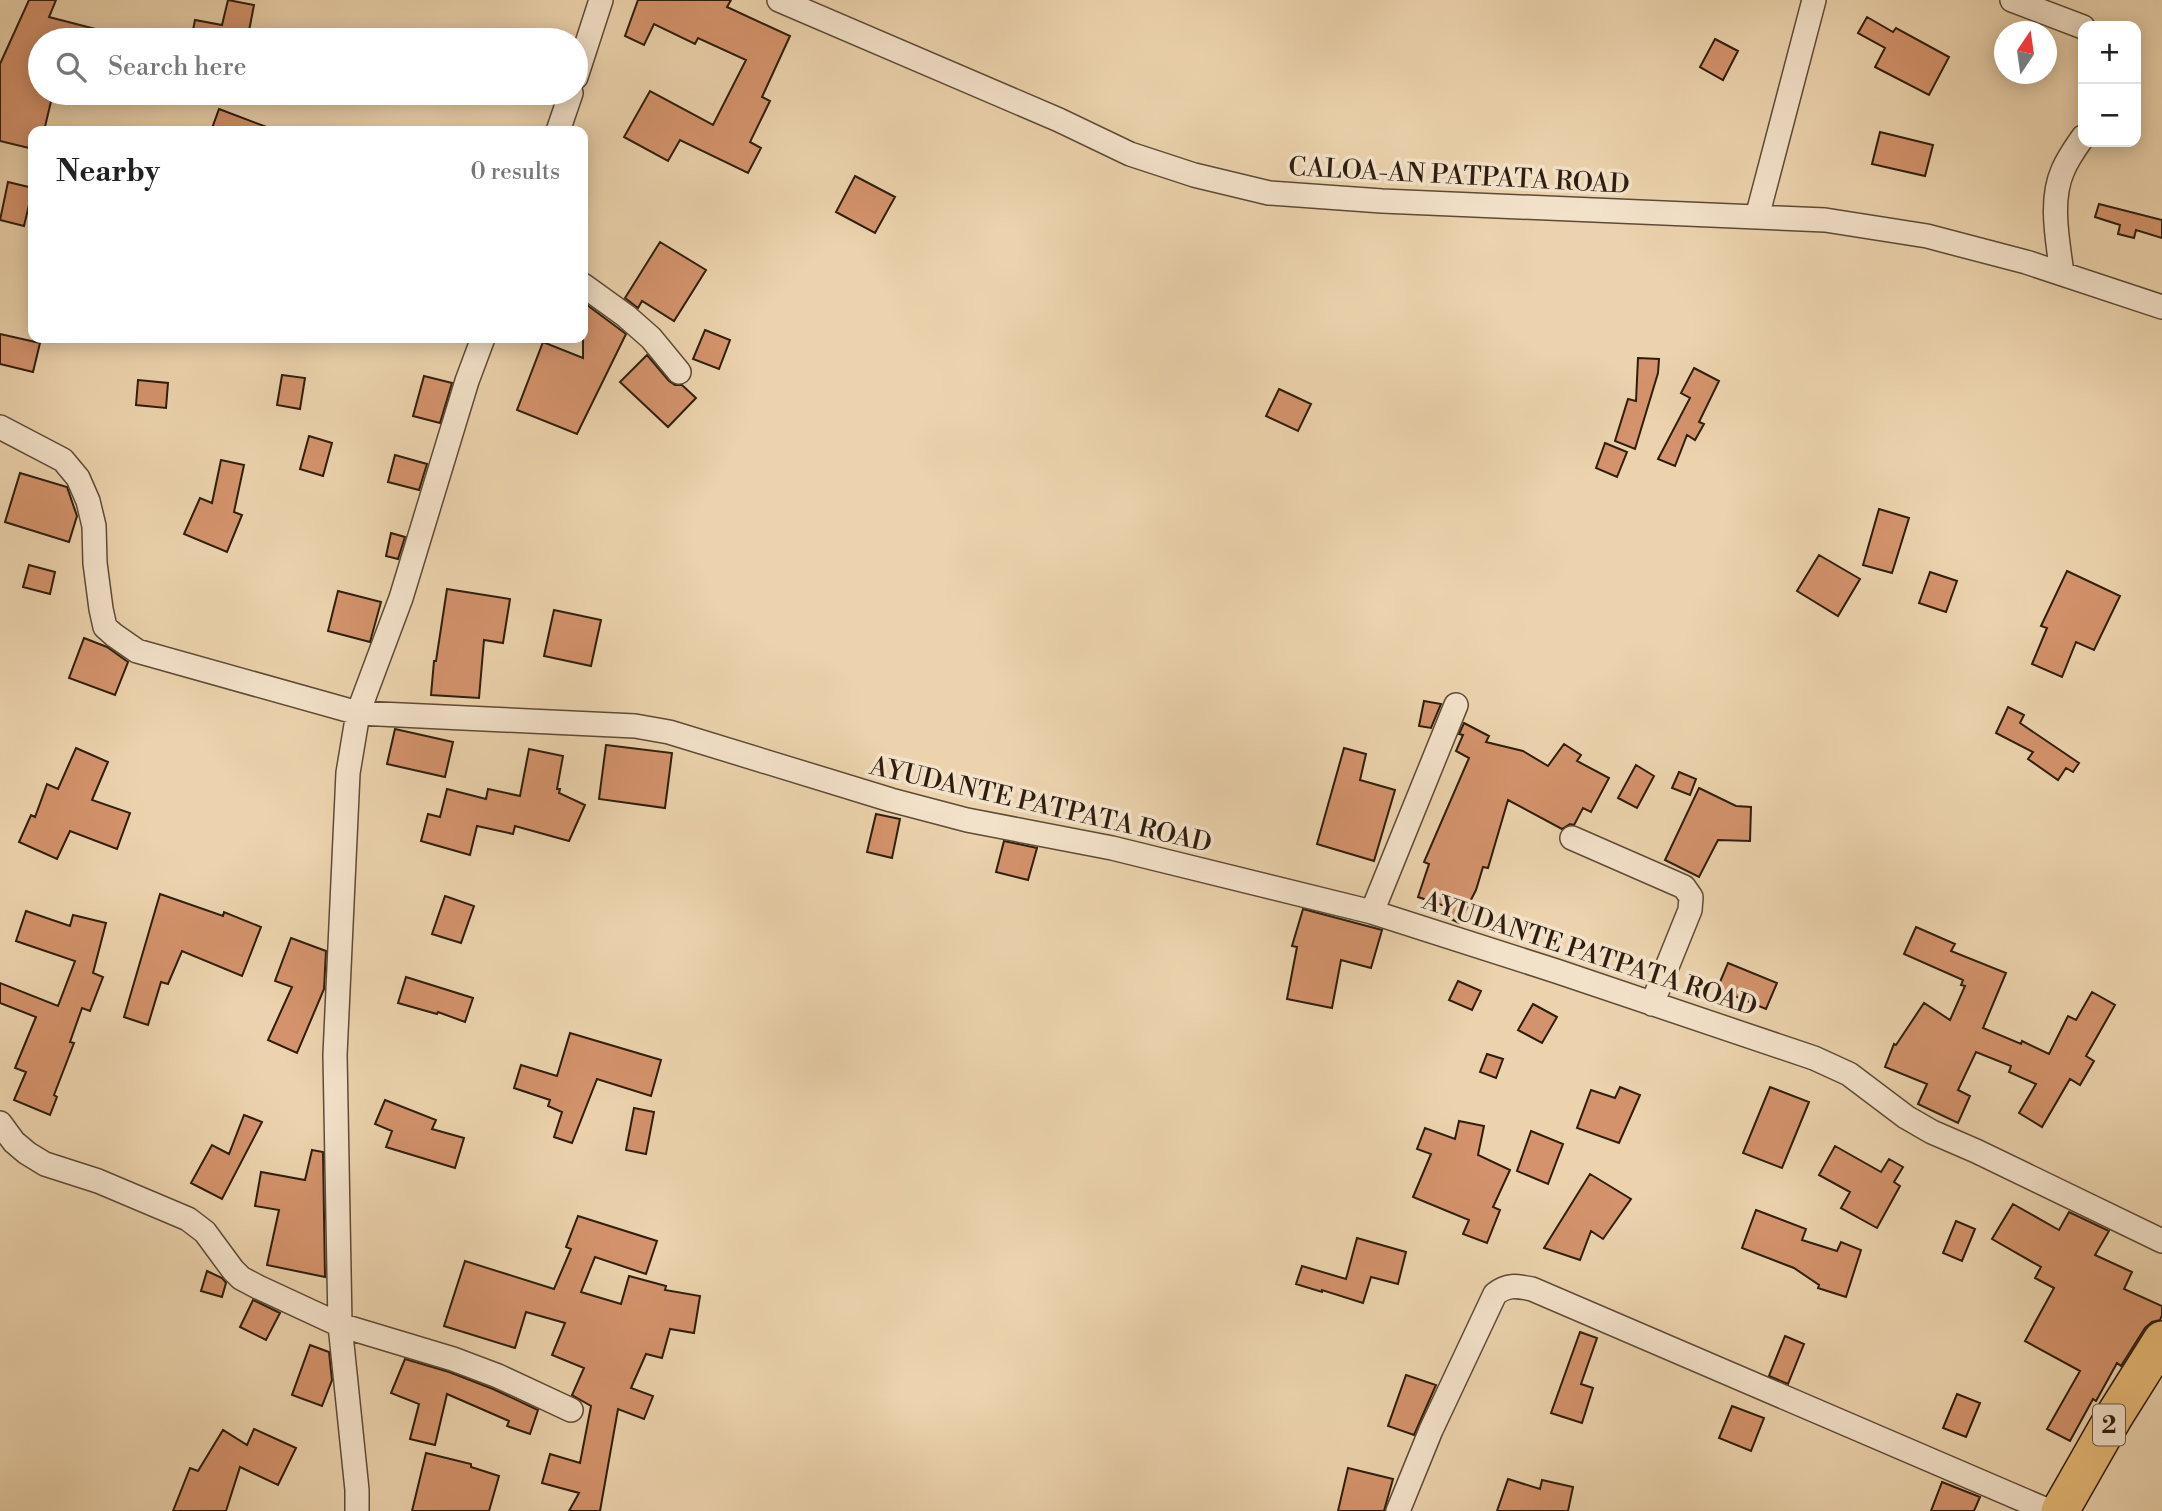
<!DOCTYPE html>
<html lang="en">
<head>
<meta charset="utf-8">
<style>
	body { margin:0; font-family:"Libre Bodoni",serif; background:#f6f6f6; color:#222 }
	.controls { position:absolute; right:21px; top:21px; display:grid; overflow:hidden; border-radius:14px; box-shadow:0 4px 18px #0003 }
	.controls button { width:63px; height:63px; display:grid; place-items:center; padding:0; border:0; border-bottom:2px solid #e0e0e0; background:#fff; color:#222; font:35px sans-serif }
	.compass { position:absolute; left:1994px; top:21px; width:63px; height:63px; border-radius:50%; background:#fff; box-shadow:0 4px 18px #0003; rotate:13deg }
	.list { margin:0; padding:0; list-style:none }
	h2 { display:flex; justify-content:space-between; align-items:center; height:91px; margin:0; padding:0 28px; font-size:30px }
	h2 small { font-size:23px; font-weight:400; color:#767676 }
	.icon { flex:none; width:38px; height:38px; fill:none; stroke:currentColor; stroke-width:2; stroke-linecap:round; stroke-linejoin:round }
	.map { position:relative; flex:none; width:2162px; height:1511px; overflow:hidden }
	.search { position:absolute; background:#fff; box-shadow:0 4px 18px #0003; left:28px; top:28px; width:560px; height:77px; display:flex; align-items:center; gap:18px; box-sizing:border-box; padding:0 24px; border-radius:38px; color:#767676; font-size:26px }
	.panel { position:absolute; background:#fff; box-shadow:0 4px 18px #0003; left:28px; top:126px; width:560px; height:217px; border-radius:14px }
	.map>svg:first-child { display:block }
	.building { fill:#d4936c; stroke:#2e1d0e; stroke-width:2 }
	.lines { fill:none; stroke-linecap:round; stroke-linejoin:round }
	.minor-casing { stroke:#5e4a36; stroke-width:26 }
	.primary-casing { stroke:#2e1d0e; stroke-width:40 }
	.minor { stroke:#f3e2ca; stroke-width:23 }
	.primary { stroke:#e6ba76; stroke-width:37 }
	.labels { text-anchor:middle; stroke-width:7; stroke-linejoin:round; paint-order:stroke }
	.shield { fill:#f3e2ca; stroke:#695846; stroke-width:2 }
	.shield-label { font-size:24px; font-weight:bold; fill:#2e1d0e }
	.street-label { font-size:26px; fill:#2e1d0e; stroke:#f3e2ca }
</style>
</head>
<body>
<div class="map">
<svg width="2162" height="1511" viewBox="0 0 2162 1511">
	<rect width="100%" height="100%" fill="#ecd3ad"/>
	<filter id="stains"><feTurbulence type="fractalNoise" baseFrequency=".00286" numOctaves="4"/><feColorMatrix values="0 0 0 0 .2 0 0 0 0 .09 0 0 0 0 .02 0 0 0 .5 -.17"/></filter>
	<radialGradient id="worn" r=".72"><stop offset=".6" stop-color="#630" stop-opacity="0"/><stop offset="1" stop-color="#630" stop-opacity=".3"/></radialGradient>
	<path class="building" d="M 29,0 L 56,0 L 49,17 L 115,34 L 115,40 L 40,40 L 40,93 L 53,93 L 44,131 L 33,131 L 33,149 L 0,141 L 0,64 Z
		M 228,0 L 254,5 L 249,31 L 255,32 L 255,40 L 191,40 L 195,20 L 222,25 Z
		M 638,0 L 731,0 L 727,7 L 790,36 L 762,97 L 770,101 L 750,142 L 761,148 L 748,173 L 680,140 L 668,161 L 624,137 L 650,91 L 713,125 L 746,60 L 698,38 L 695,44 L 654,24 L 644,45 L 625,36 Z
		M 1867,17 L 1893,32 L 1896,28 L 1949,57 L 1929,95 L 1875,67 L 1885,48 L 1858,33 Z
		M 1715,39 L 1738,51 L 1723,80 L 1700,67 Z
		M 219,109 L 272,129 L 272,131 L 211,131 Z
		M 1880,132 L 1933,145 L 1925,176 L 1872,164 Z
		M 855,176 L 895,197 L 875,233 L 836,212 Z
		M 8,182 L 33,188 L 24,226 L 0,220 Z
		M 2099,204 L 2162,220 L 2162,238 L 2136,230 L 2134,238 L 2118,234 L 2120,225 L 2095,217 Z
		M 660,242 L 706,270 L 674,321 L 642,301 L 638,308 L 625,298 Z
		M 583,302 L 626,334 L 577,434 L 517,410 L 543,342 L 583,358 Z
		M 705,330 L 730,340 L 719,369 L 693,359 Z
		M 0,334 L 40,343 L 33,372 L 0,364 Z
		M 647,355 L 669,381 L 675,385 L 682,385 L 696,398 L 668,427 L 620,382 Z
		M 1638,358 L 1659,359 L 1658,373 L 1635,449 L 1615,441 L 1628,399 L 1636,401 Z
		M 1694,368 L 1719,381 L 1699,422 L 1704,424 L 1695,440 L 1687,435 L 1675,466 L 1658,459 L 1690,398 L 1681,393 Z
		M 282,375 L 305,378 L 300,409 L 277,405 Z
		M 424,376 L 452,383 L 440,423 L 413,416 Z
		M 138,380 L 168,383 L 166,408 L 136,405 Z
		M 1279,389 L 1311,404 L 1298,431 L 1266,416 Z
		M 309,436 L 332,443 L 323,476 L 300,469 Z
		M 1605,443 L 1627,452 L 1617,477 L 1596,468 Z
		M 395,455 L 427,464 L 419,490 L 388,482 Z
		M 221,460 L 244,465 L 234,512 L 242,515 L 227,552 L 184,534 L 200,498 L 212,503 Z
		M 20,473 L 67,487 L 77,516 L 69,542 L 5,522 Z
		M 1879,509 L 1909,518 L 1892,573 L 1863,565 Z
		M 391,533 L 405,537 L 398,559 L 386,556 Z
		M 1819,555 L 1860,579 L 1838,616 L 1797,591 Z
		M 29,565 L 55,572 L 50,594 L 23,587 Z
		M 2067,571 L 2120,596 L 2094,650 L 2076,642 L 2062,677 L 2032,664 L 2047,628 L 2041,626 Z
		M 1930,572 L 1957,581 L 1946,612 L 1919,603 Z
		M 447,589 L 510,599 L 503,643 L 484,640 L 479,698 L 431,695 L 434,661 L 436,661 Z
		M 338,591 L 381,602 L 370,642 L 328,631 Z
		M 554,610 L 601,620 L 591,666 L 544,656 Z
		M 84,638 L 107,647 L 128,662 L 115,695 L 69,678 Z
		M 1424,701 L 1441,704 L 1431,728 L 1419,726 Z
		M 2008,707 L 2024,715 L 2020,723 L 2079,763 L 2073,772 L 2066,768 L 2058,780 L 2028,759 L 2033,752 L 1996,733 Z
		M 1464,723 L 1489,736 L 1486,742 L 1523,751 L 1548,766 L 1564,744 L 1581,755 L 1577,761 L 1609,778 L 1591,812 L 1583,808 L 1574,825 L 1570,824 L 1562,829 L 1508,800 L 1488,868 L 1483,867 L 1476,890 L 1459,923 L 1441,914 L 1445,906 L 1418,897 L 1429,864 L 1424,862 L 1469,758 L 1456,751 L 1463,735 L 1459,734 Z
		M 395,729 L 453,742 L 445,777 L 387,764 Z
		M 606,745 L 672,753 L 665,808 L 599,799 Z
		M 76,748 L 108,762 L 92,800 L 130,813 L 117,849 L 70,831 L 57,859 L 19,842 L 31,815 L 35,817 L 47,784 L 58,789 Z
		M 1344,748 L 1366,754 L 1360,780 L 1395,790 L 1374,861 L 1317,844 Z
		M 529,749 L 563,756 L 557,789 L 560,789 L 559,793 L 585,805 L 569,841 L 515,826 L 513,834 L 477,826 L 470,855 L 421,841 L 428,814 L 440,817 L 447,789 L 486,799 L 488,789 L 520,796 Z
		M 1636,765 L 1654,776 L 1637,808 L 1618,798 Z
		M 1679,772 L 1696,779 L 1690,795 L 1672,788 Z
		M 1699,788 L 1736,806 L 1751,807 L 1750,841 L 1718,840 L 1699,877 L 1665,860 Z
		M 876,814 L 900,819 L 892,858 L 867,852 Z
		M 1004,841 L 1037,848 L 1028,880 L 996,872 Z
		M 160,894 L 223,916 L 224,912 L 261,927 L 242,976 L 182,951 L 168,984 L 161,982 L 148,1025 L 124,1017 Z
		M 445,896 L 474,906 L 461,943 L 432,934 Z
		M 1303,909 L 1382,930 L 1371,968 L 1341,960 L 1332,1008 L 1287,999 L 1297,947 L 1292,946 Z
		M 26,911 L 70,926 L 73,915 L 106,923 L 93,973 L 103,977 L 90,1011 L 82,1008 L 70,1042 L 74,1043 L 54,1095 L 57,1097 L 50,1115 L 14,1100 L 26,1072 L 15,1068 L 36,1017 L 0,1003 L 0,983 L 58,1006 L 75,961 L 16,941 Z
		M 1916,927 L 1955,944 L 1951,951 L 2006,973 L 1983,1028 L 2021,1044 L 2022,1041 L 2049,1054 L 2068,1016 L 2076,1020 L 2092,992 L 2115,1005 L 2086,1056 L 2094,1061 L 2080,1085 L 2070,1079 L 2042,1127 L 2019,1113 L 2036,1084 L 2009,1072 L 2011,1066 L 1976,1052 L 1958,1090 L 1970,1096 L 1958,1123 L 1918,1104 L 1927,1084 L 1885,1067 L 1894,1044 L 1896,1045 L 1924,1003 L 1950,1020 L 1965,986 L 1961,985 L 1963,980 L 1904,954 Z
		M 291,938 L 326,951 L 324,989 L 297,1053 L 268,1040 L 292,987 L 275,981 Z
		M 1728,963 L 1777,983 L 1766,1009 L 1717,989 Z
		M 406,977 L 473,998 L 465,1022 L 438,1012 L 437,1014 L 398,1003 Z
		M 1458,981 L 1481,991 L 1472,1010 L 1449,1000 Z
		M 1533,1004 L 1557,1017 L 1542,1043 L 1518,1030 Z
		M 570,1033 L 661,1060 L 651,1096 L 597,1079 L 572,1143 L 554,1137 L 562,1112 L 548,1106 L 550,1100 L 514,1088 L 521,1065 L 557,1076 Z
		M 1487,1054 L 1503,1059 L 1496,1078 L 1480,1072 Z
		M 1620,1087 L 1640,1095 L 1619,1143 L 1577,1128 L 1591,1090 L 1615,1098 Z
		M 1770,1087 L 1809,1102 L 1782,1168 L 1743,1153 Z
		M 385,1100 L 436,1120 L 432,1129 L 464,1138 L 455,1168 L 386,1147 L 392,1131 L 375,1124 Z
		M 634,1108 L 654,1112 L 646,1154 L 626,1150 Z
		M 244,1115 L 262,1122 L 222,1199 L 191,1183 L 212,1145 L 229,1154 Z
		M 1459,1121 L 1484,1126 L 1478,1155 L 1510,1170 L 1493,1207 L 1500,1210 L 1487,1243 L 1463,1234 L 1469,1220 L 1413,1197 L 1431,1154 L 1417,1149 L 1425,1128 L 1455,1139 Z
		M 1531,1131 L 1563,1144 L 1548,1184 L 1517,1171 Z
		M 1835,1146 L 1881,1172 L 1889,1159 L 1903,1167 L 1894,1182 L 1900,1186 L 1877,1228 L 1841,1208 L 1850,1192 L 1819,1175 Z
		M 312,1150 L 323,1152 L 325,1277 L 267,1265 L 279,1210 L 255,1206 L 261,1172 L 305,1180 Z
		M 1590,1174 L 1631,1199 L 1603,1239 L 1591,1231 L 1580,1260 L 1544,1248 Z
		M 2013,1204 L 2059,1230 L 2069,1212 L 2109,1231 L 2095,1255 L 2132,1272 L 2124,1289 L 2162,1306 L 2162,1315 L 2160,1320 L 2152,1322 L 2145,1328 L 2121,1366 L 2117,1363 L 2096,1401 L 2093,1399 L 2070,1441 L 2047,1429 L 2080,1371 L 2025,1341 L 2054,1288 L 2035,1278 L 2041,1267 L 1992,1239 Z
		M 1756,1210 L 1806,1229 L 1802,1240 L 1837,1251 L 1841,1242 L 1861,1250 L 1846,1297 L 1818,1288 L 1819,1285 L 1794,1268 L 1742,1248 Z
		M 578,1216 L 657,1241 L 646,1274 L 595,1257 L 581,1292 L 621,1304 L 629,1276 L 666,1286 L 665,1290 L 700,1296 L 694,1333 L 670,1329 L 662,1358 L 646,1354 L 631,1388 L 653,1396 L 644,1419 L 618,1409 L 600,1511 L 569,1511 L 579,1493 L 542,1483 L 550,1454 L 580,1463 L 591,1406 L 572,1395 L 584,1368 L 552,1355 L 565,1323 L 526,1312 L 515,1348 L 444,1326 L 465,1261 L 554,1289 L 571,1249 L 566,1247 Z
		M 1956,1221 L 1975,1229 L 1962,1261 L 1943,1253 Z
		M 1357,1238 L 1406,1252 L 1398,1284 L 1371,1277 L 1363,1303 L 1322,1290 L 1322,1292 L 1296,1284 L 1302,1266 L 1346,1279 Z
		M 207,1271 L 222,1278 L 226,1283 L 222,1297 L 201,1291 Z
		M 253,1300 L 280,1313 L 266,1340 L 240,1327 Z
		M 1580,1332 L 1597,1338 L 1581,1384 L 1593,1388 L 1582,1423 L 1551,1413 Z
		M 1785,1336 L 1804,1344 L 1788,1384 L 1769,1376 Z
		M 310,1345 L 329,1352 L 332,1380 L 322,1406 L 292,1395 Z
		M 405,1359 L 449,1372 L 493,1389 L 538,1410 L 530,1434 L 507,1426 L 509,1421 L 447,1394 L 435,1445 L 410,1439 L 419,1404 L 391,1393 Z
		M 1406,1375 L 1436,1385 L 1414,1435 L 1388,1426 Z
		M 1957,1394 L 1980,1403 L 1966,1437 L 1943,1428 Z
		M 1732,1406 L 1764,1418 L 1751,1451 L 1719,1438 Z
		M 254,1429 L 296,1448 L 278,1485 L 240,1467 L 226,1511 L 173,1511 L 190,1468 L 198,1471 L 223,1430 L 247,1445 Z
		M 426,1453 L 471,1464 L 471,1467 L 499,1476 L 489,1511 L 412,1511 Z
		M 1348,1468 L 1393,1479 L 1384,1511 L 1338,1511 Z
		M 1508,1479 L 1540,1489 L 1542,1480 L 1573,1487 L 1568,1511 L 1497,1511 Z
		M 1942,1482 L 1980,1497 L 1974,1511 L 1931,1511 Z"/>
	<g class="lines">
		<g class="minor-casing">
			<path id="minor" d="M 779,0 L 1059,120 L 1130,154 L 1194,175 L 1269,193 L 1382,201 L 1825,220 L 1927,236 L 2026,262 L 2162,307
				M 2012,0 L 2083,27
				M 576,77 L 601,0
				M 558,131 L 571,93
				M 1757,217 L 1814,0
				M 2062,274 C 2058,241 2049,201 2063,170 C 2068,158 2076,147 2083,137
				M 583,285 L 626,316 L 651,338 L 679,372
				M 0,427 L 63,460 L 78,478 L 88,501 L 94,526 L 95,563 L 101,609 L 105,627 L 114,635 L 137,651 L 358,713 L 635,726 L 669,732 L 891,800 L 967,820 L 1112,848 L 1372,912 L 1556,971 L 1814,1058 L 1849,1074 L 1906,1117 L 1932,1132 L 1976,1151 L 2162,1241
				M 1572,838 L 1684,887 L 1691,897 L 1690,910 L 1652,1004
				M 1372,912 L 1456,705
				M 0,1123 L 14,1142 L 27,1153 L 45,1164 L 98,1181 L 188,1219 L 205,1232 L 233,1270 L 241,1278 L 258,1287 L 340,1325 L 453,1359 L 498,1376 L 571,1410
				M 357,1511 L 357,1490 L 340,1325 L 335,1055 L 348,773 L 358,713 L 401,598 L 467,381 L 483,338
				M 1398,1511 L 1431,1430 L 1495,1294 C 1508,1284 1516,1286 1532,1289 L 2049,1511"/>
		</g>
		<g class="primary-casing">
			<path id="primary" d="M 2060,1511 L 2113,1418 L 2162,1340"/>
		</g>
		<use href="#minor" class="minor"/>
		<use href="#primary" class="primary"/>
	</g>
	<g class="labels">
		<rect class="shield" x="2093" y="1404.5" width="32" height="41" rx="5"/>
		<g class="shield-label">
			<text x="2109" y="1433">2</text>
		</g>
		<g class="street-label">
			<text transform="translate(1459 175) rotate(3)" y="9">CALOA-AN PATPATA ROAD</text>
			<text transform="translate(1041 804) rotate(13)" y="9">AYUDANTE PATPATA ROAD</text>
			<text transform="translate(1590 953) rotate(18)" y="9">AYUDANTE PATPATA ROAD</text>
		</g>
	</g>
	<rect width="100%" height="100%" filter="url(#stains)"/>
	<rect width="100%" height="100%" fill="url(#worn)"/>
</svg>
<div class="controls">
<button>+</button>
<button>−</button>
</div>
<svg class="compass" viewBox="-18 -18 36 36"><path d="M0-13l5 13h-10z" fill="#e53935"/><path d="M0 13l5-13h-10z" fill="#767676"/></svg>
<div class="search"><svg class="icon" aria-label="search" viewBox="0 0 24 24"><circle cx="10" cy="10" r="6"/><path d="M15 15l6 6"/></svg>Search here</div>
<section class="panel">
<h2>Nearby<small>0 results</small></h2>
<ul class="list">
</ul>
</section>
</div>
</body>
</html>
